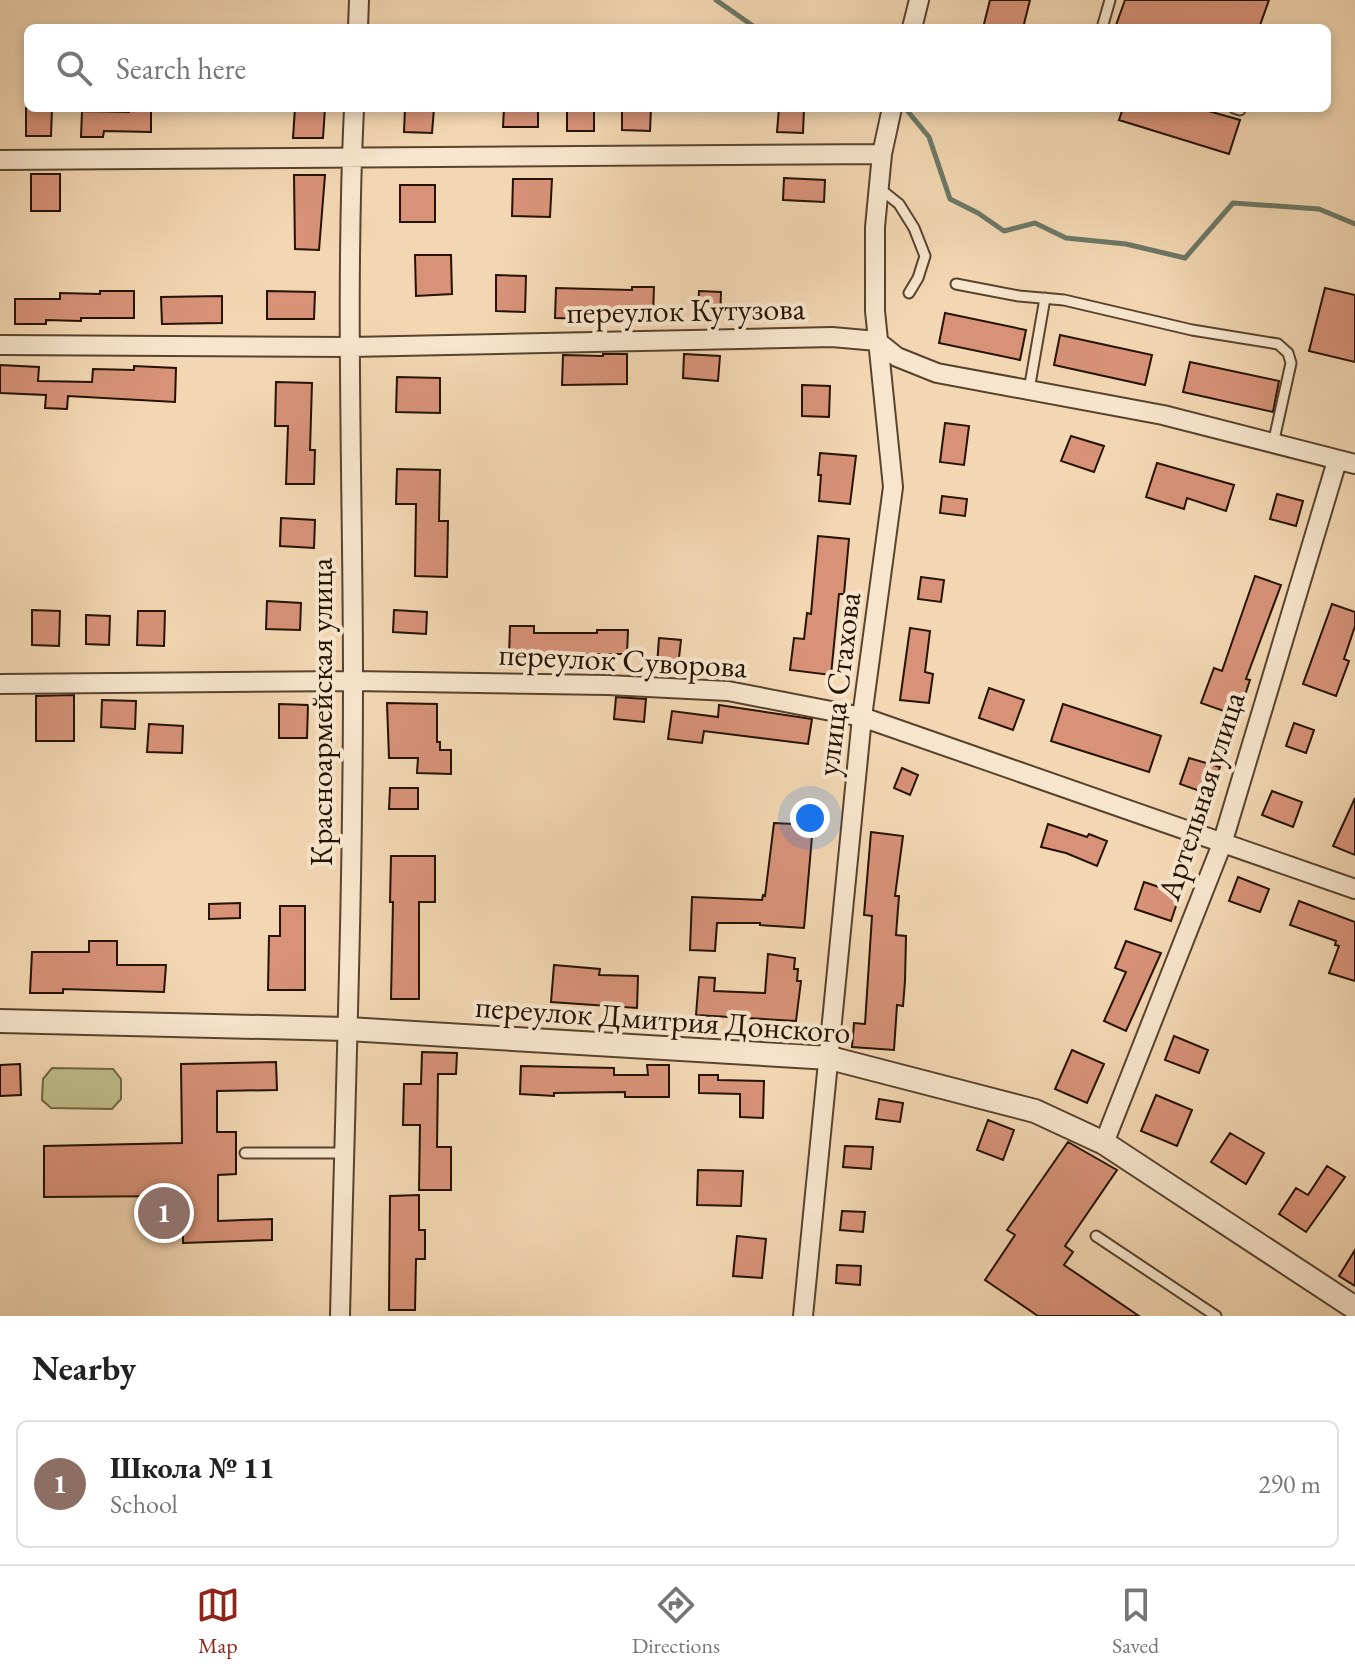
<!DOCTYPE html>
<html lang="en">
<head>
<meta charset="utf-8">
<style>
	body { margin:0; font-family:"EB Garamond",serif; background:#f2f2f2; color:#222 }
	.you { position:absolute; left:810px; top:818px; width:28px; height:28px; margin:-20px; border:6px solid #fff; border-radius:50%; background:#1a73e8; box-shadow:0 0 0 12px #1a73e833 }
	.badge { display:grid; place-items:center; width:52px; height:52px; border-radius:50%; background:#8f2418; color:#fff; font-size:26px; font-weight:700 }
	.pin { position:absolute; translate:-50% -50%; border:4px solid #fff; box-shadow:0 2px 8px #0006 }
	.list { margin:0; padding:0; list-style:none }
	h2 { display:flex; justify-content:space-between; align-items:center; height:104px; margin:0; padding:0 32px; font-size:34px }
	h2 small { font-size:26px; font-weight:400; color:#767676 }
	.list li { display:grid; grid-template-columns:52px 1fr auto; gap:24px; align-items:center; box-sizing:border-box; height:128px; margin:0 16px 16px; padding:0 16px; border:2px solid #e0e0e0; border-radius:12px }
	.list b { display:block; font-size:30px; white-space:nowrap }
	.list p { margin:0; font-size:26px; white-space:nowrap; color:#767676 }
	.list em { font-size:26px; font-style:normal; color:#767676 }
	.icon { flex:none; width:44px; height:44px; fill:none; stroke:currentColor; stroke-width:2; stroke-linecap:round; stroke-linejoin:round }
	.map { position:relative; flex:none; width:1355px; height:1316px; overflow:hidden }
	.search { position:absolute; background:#fff; box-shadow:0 4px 12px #0003; left:24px; right:24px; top:24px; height:88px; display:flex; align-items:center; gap:20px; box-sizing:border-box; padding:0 28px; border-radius:12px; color:#767676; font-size:30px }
	.sheet { height:248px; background:#fff }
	nav { display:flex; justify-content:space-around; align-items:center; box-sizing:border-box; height:112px; border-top:2px solid #e0e0e0; background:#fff; font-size:22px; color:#767676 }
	nav a { display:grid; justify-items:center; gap:4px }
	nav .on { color:#8f2418 }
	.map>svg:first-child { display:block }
	.green { fill:#bfbd89; stroke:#726845; stroke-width:2 }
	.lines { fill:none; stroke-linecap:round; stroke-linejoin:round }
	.stream { stroke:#6c7765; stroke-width:5 }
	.building { fill:#d79278; stroke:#251201; stroke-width:2 }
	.service-casing { stroke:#58432d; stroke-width:13 }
	.minor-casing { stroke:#58432d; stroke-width:22 }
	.tertiary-casing { stroke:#58432d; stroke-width:26 }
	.service { stroke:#f7e5cd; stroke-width:9 }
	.minor { stroke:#f7e5cd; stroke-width:18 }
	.tertiary { stroke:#f7e5cd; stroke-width:22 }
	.labels { text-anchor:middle; stroke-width:8; stroke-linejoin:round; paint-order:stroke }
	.street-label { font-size:32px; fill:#251201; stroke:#f7e5cd }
</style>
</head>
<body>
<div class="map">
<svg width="1355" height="1316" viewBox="0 0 1355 1316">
	<rect width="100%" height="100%" fill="#f2d7b2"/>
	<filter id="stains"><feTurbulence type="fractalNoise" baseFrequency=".0025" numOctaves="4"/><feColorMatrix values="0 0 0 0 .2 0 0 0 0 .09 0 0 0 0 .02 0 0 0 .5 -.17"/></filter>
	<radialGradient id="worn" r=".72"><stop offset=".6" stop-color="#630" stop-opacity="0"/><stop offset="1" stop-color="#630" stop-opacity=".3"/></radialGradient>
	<path class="green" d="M 52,1068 L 113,1069 L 121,1079 L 121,1099 L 112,1109 L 51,1108 L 42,1100 L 43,1079 Z"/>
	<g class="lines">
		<path class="stream" d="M 716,0 L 756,28
			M 905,108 L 929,137 L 950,199 L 978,213 L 1004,231 L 1035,223 L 1066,238 L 1126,244 L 1185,258 L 1233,203 L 1319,209 L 1355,224"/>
	</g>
	<path class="building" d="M 990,0 L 1030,0 L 1023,28 L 983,28 Z
		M 1125,0 L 1269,0 L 1259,28 L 1115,28 Z
		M 26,108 L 52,108 L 51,136 L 26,136 Z
		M 129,108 L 151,108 L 151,132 L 104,131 L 103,137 L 81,137 L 82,111 L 129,112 Z
		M 295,108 L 325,108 L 323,138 L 293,138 Z
		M 405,108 L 434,108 L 432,133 L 404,132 Z
		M 504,108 L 538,108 L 538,127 L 503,127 Z
		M 567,108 L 594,108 L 594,131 L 567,131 Z
		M 622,108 L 651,108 L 650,131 L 622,130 Z
		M 779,108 L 804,108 L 803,133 L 777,132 Z
		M 1123,108 L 1198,108 L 1240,120 L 1229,154 L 1119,120 Z
		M 31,174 L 60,174 L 60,211 L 31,211 Z
		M 294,175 L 325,175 L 319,250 L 295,249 Z
		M 784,178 L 825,180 L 824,202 L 783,200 Z
		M 513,179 L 552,179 L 550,217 L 512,216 Z
		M 400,185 L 435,185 L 435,222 L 400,222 Z
		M 415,255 L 451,255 L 452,294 L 416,296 Z
		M 496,275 L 526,276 L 525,312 L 496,311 Z
		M 632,287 L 654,287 L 653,314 L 628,314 L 627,317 L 593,319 L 555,318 L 556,288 L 632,290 Z
		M 1325,288 L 1355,295 L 1355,362 L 1309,351 Z
		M 100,291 L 134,291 L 134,318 L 81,318 L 81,321 L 46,320 L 46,324 L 15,324 L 15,299 L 60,299 L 60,293 L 100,294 Z
		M 267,291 L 315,292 L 314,319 L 267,319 Z
		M 699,291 L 721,292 L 720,319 L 698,319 Z
		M 222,296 L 222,323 L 162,324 L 161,297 Z
		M 945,313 L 1026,330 L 1020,360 L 939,343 Z
		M 1060,335 L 1152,355 L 1145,385 L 1054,365 Z
		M 603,354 L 627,354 L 627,384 L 562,385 L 563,355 L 603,356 Z
		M 684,354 L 720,356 L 718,381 L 683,378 Z
		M 1190,362 L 1279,381 L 1273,412 L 1183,392 Z
		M 0,365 L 39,367 L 38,381 L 92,382 L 93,369 L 134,370 L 134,366 L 176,368 L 175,402 L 68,396 L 67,409 L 45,408 L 46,395 L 0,393 Z
		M 397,377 L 440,378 L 440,413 L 396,412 Z
		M 276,382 L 312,383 L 310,450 L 315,450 L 314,484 L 286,484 L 288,426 L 275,426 Z
		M 802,385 L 830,386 L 829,417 L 802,416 Z
		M 945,423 L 969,426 L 964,465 L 940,462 Z
		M 1071,436 L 1104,446 L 1094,472 L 1061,461 Z
		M 820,453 L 856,456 L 850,504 L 819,501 L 821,475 L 818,475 Z
		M 1157,463 L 1234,485 L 1226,511 L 1187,498 L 1184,509 L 1146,497 Z
		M 397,469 L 440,470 L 439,521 L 448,521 L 447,577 L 415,576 L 416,504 L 396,504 Z
		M 1277,494 L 1303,501 L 1296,526 L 1270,519 Z
		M 942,496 L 967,499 L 965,516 L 940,513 Z
		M 281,518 L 315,520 L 314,548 L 280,546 Z
		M 818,536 L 849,539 L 844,594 L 839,594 L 831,675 L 790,670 L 794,638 L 804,639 L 807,613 L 811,614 Z
		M 1255,576 L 1281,585 L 1246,679 L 1250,680 L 1238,716 L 1201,703 L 1214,668 L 1222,671 Z
		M 921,577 L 944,580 L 941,602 L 918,599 Z
		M 267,601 L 301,603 L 300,630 L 266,629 Z
		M 1332,604 L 1355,612 L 1355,626 L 1344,659 L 1349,661 L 1336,696 L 1303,684 Z
		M 32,610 L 60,611 L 59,646 L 32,645 Z
		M 394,610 L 427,612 L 426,634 L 393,632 Z
		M 138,611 L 165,611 L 164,646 L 137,645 Z
		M 86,615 L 110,616 L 109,645 L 86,644 Z
		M 510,626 L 534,626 L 534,633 L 597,633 L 597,630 L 628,630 L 627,654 L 587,654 L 587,657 L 509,656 Z
		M 910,628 L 930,631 L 925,672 L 933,674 L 929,703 L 900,700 Z
		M 659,638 L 681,640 L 678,667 L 657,665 Z
		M 989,688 L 1024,700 L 1013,730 L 979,718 Z
		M 74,695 L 74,741 L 36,741 L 36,696 Z
		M 616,697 L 646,699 L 644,722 L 614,719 Z
		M 102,700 L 136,701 L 135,729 L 101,727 Z
		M 387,703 L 437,704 L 437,742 L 440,742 L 440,750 L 451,750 L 451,774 L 417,773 L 418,758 L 389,758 Z
		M 279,704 L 308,705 L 307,738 L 279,738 Z
		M 1063,704 L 1161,736 L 1149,772 L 1051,741 Z
		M 719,705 L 812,719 L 808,744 L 704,731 L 702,743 L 668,739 L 672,711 L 718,717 Z
		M 1294,723 L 1314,730 L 1306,753 L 1286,746 Z
		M 149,724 L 183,726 L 182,753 L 147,752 Z
		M 1189,758 L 1220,767 L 1211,795 L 1180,784 Z
		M 902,768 L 918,775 L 910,795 L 894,788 Z
		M 390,788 L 418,788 L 418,809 L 389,809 Z
		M 1272,791 L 1302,802 L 1293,827 L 1262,815 Z
		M 1355,798 L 1355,855 L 1333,846 Z
		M 774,823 L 813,825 L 804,928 L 760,925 L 760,923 L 717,923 L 715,951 L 690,950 L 692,897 L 762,900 L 763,895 L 765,896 Z
		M 1048,824 L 1087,837 L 1089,834 L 1107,841 L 1097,866 L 1066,853 L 1041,847 Z
		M 871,832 L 903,836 L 895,896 L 899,896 L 896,935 L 906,936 L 905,981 L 903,1006 L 897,1005 L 894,1050 L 852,1047 L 854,1023 L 865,1024 L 872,916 L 864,915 Z
		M 391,856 L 435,856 L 435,902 L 419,902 L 419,999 L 391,999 L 393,902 L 390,902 Z
		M 1238,877 L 1269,889 L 1260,912 L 1229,901 Z
		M 1144,882 L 1180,894 L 1171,921 L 1135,909 Z
		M 1299,901 L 1355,922 L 1355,981 L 1329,973 L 1339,946 L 1335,945 L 1336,941 L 1290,925 Z
		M 240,903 L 240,918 L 209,919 L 209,904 Z
		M 280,906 L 305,906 L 305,990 L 268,990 L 269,936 L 280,936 Z
		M 89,941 L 117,941 L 117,965 L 166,965 L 164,992 L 63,989 L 63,993 L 30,993 L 32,952 L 89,952 Z
		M 1126,941 L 1161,953 L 1126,1031 L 1104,1021 L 1126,972 L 1115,968 Z
		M 768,954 L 795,958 L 794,969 L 798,969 L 797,981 L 801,981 L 796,1021 L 696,1015 L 699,977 L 715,978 L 714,991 L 765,993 Z
		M 554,965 L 600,969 L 599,975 L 638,976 L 637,1008 L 551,1002 Z
		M 1174,1036 L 1208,1050 L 1199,1073 L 1165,1060 Z
		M 1072,1050 L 1104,1064 L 1087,1103 L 1055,1089 Z
		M 422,1052 L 457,1053 L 456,1074 L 438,1074 L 437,1147 L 451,1147 L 451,1190 L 419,1190 L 420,1125 L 403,1125 L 404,1084 L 421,1084 Z
		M 276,1062 L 277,1090 L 217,1091 L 217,1132 L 236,1132 L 236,1174 L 218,1175 L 218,1221 L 272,1219 L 272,1240 L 183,1243 L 183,1196 L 44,1197 L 44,1146 L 182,1143 L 181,1064 Z
		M 20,1064 L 21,1095 L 0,1096 L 0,1065 Z
		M 647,1065 L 669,1065 L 669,1097 L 625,1097 L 625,1092 L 554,1093 L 554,1096 L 520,1094 L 521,1066 L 614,1068 L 614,1075 L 648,1075 Z
		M 699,1075 L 718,1075 L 718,1080 L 764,1081 L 763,1118 L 740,1117 L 740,1094 L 699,1093 Z
		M 1156,1095 L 1192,1110 L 1177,1146 L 1141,1131 Z
		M 879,1099 L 903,1103 L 900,1122 L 876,1119 Z
		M 988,1120 L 1014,1130 L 1003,1160 L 977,1150 Z
		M 1230,1133 L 1264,1153 L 1246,1184 L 1211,1162 Z
		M 1068,1142 L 1117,1170 L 1065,1246 L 1073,1252 L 1064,1265 L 1139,1316 L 1038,1316 L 985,1280 L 1015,1235 L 1007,1230 Z
		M 845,1146 L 873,1147 L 871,1169 L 843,1167 Z
		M 1327,1166 L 1345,1177 L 1306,1232 L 1279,1214 L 1296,1188 L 1308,1195 Z
		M 698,1170 L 743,1171 L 741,1206 L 697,1205 Z
		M 419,1195 L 419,1230 L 425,1230 L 425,1259 L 416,1259 L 415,1310 L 389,1310 L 390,1196 Z
		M 842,1211 L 865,1212 L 863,1232 L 840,1230 Z
		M 737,1236 L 766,1239 L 762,1278 L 733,1276 Z
		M 1355,1250 L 1355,1286 L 1339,1276 Z
		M 837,1265 L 861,1266 L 860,1285 L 836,1283 Z"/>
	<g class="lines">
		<g class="service-casing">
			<path id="service" d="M 1102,28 L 1110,0
				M 1234,108 L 1240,110
				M 879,188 L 899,204 L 914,228 L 925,256 L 918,278 L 909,293
				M 956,284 L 1019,296 L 1064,300 L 1192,330 L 1278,344 L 1288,353 L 1291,363 L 1273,444
				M 1029,390 L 1045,298
				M 245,1153 L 344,1153
				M 1096,1236 L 1216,1316"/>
		</g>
		<g class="minor-casing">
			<path id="minor" d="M 358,28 L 359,0
				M 912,28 L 919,0
				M 0,160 L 882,154
				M 0,345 L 351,347 L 832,337 L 877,341 L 897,357 L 937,373 L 1163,415 L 1355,464
				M 0,684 L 353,681 L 608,685 L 728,691 L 862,717 L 1355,889
				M 1104,1143 L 1222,844 L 1337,461
				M 340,1316 C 345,1104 353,891 353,679 C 353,489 345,298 354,108
				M 803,1316 L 862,717 L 893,487 L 875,311 L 875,227 L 882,154 L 892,108"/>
		</g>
		<g class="tertiary-casing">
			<path id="tertiary" d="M 0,1021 L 348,1029 L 830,1058 L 1035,1111 L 1104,1143 L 1355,1308"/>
		</g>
		<use href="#service" class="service"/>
		<use href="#minor" class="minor"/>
		<use href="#tertiary" class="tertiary"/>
	</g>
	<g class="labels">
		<g class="street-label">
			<text transform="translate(686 310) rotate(-1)" y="11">переулок Кутузова</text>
			<text transform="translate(623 660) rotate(3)" y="11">переулок Суворова</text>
			<text transform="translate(838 684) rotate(-83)" y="11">улица Стахова</text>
			<text transform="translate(321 712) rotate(-90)" y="11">Красноармейская улица</text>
			<text transform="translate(1201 796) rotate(-72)" y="11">Артельная улица</text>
			<text transform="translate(663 1019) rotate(4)" y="11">переулок Дмитрия Донского</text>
		</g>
	</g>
	<rect width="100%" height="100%" filter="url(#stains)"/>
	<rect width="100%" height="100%" fill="url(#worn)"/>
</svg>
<div class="you"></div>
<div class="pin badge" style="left:164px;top:1213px;background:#8d6e63">1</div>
<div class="search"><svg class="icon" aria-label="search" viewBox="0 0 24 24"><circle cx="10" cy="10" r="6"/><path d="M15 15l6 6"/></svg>Search here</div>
</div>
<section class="sheet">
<h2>Nearby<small></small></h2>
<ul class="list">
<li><span class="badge" style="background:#8d6e63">1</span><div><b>Школа № 11</b><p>School</p></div><em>290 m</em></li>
</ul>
</section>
<nav>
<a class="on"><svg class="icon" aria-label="map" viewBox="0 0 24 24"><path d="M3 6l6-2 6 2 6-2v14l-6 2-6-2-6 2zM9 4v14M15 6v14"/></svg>Map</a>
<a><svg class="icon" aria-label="directions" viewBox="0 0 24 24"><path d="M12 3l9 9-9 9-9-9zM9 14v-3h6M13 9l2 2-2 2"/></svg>Directions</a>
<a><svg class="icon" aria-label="saved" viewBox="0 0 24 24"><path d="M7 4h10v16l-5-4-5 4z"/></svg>Saved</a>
</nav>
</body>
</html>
